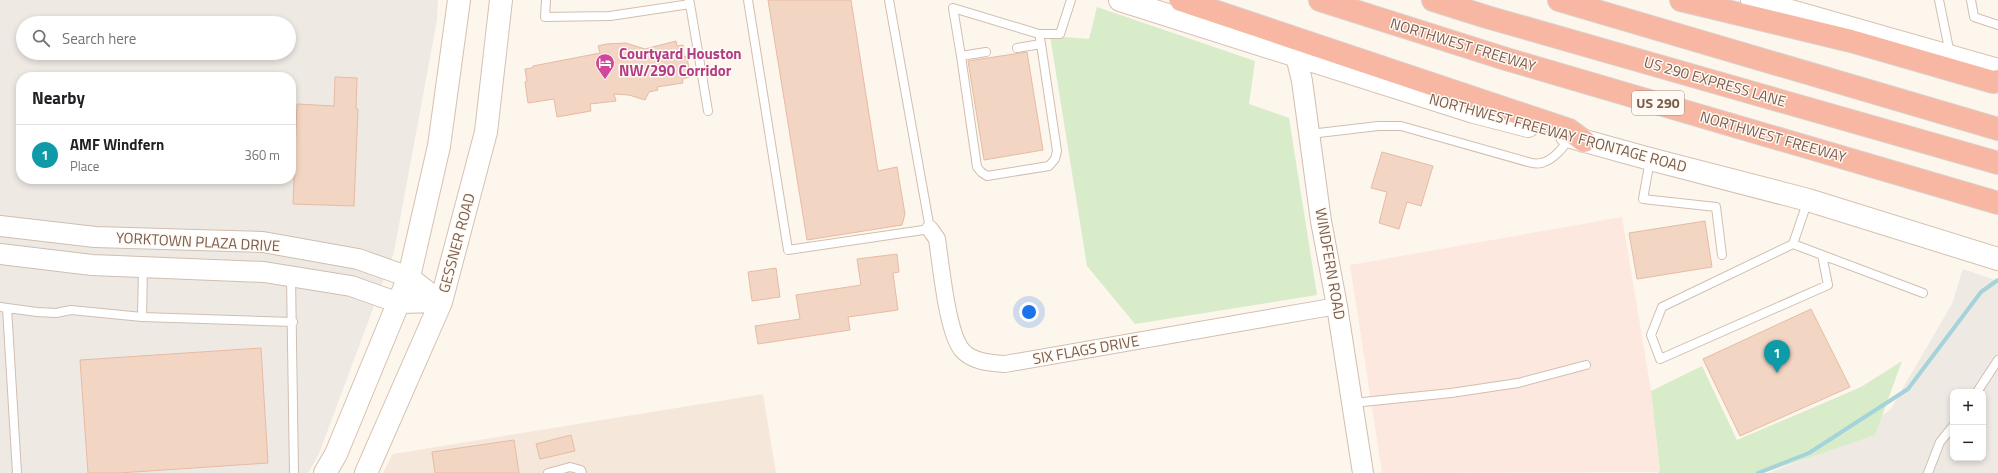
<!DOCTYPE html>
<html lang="en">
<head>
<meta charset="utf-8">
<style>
	body { margin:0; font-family:"Titillium Web",sans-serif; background:#f6f6f6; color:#202124 }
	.controls { position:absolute; right:12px; bottom:12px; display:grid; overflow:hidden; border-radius:8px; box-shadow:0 2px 6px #0003 }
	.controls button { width:36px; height:36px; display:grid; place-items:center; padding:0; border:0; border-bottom:1px solid #e0e0e0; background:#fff; color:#202124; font:20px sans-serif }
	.you { position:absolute; left:1029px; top:312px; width:14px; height:14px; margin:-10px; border:3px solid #fff; border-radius:50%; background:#1a73e8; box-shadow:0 0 0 6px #1a73e833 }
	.badge { display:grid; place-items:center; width:26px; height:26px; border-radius:50%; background:#0f766e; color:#fff; font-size:13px; font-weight:700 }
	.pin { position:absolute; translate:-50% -33px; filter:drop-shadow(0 1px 2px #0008) }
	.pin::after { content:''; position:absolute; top:21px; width:14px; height:12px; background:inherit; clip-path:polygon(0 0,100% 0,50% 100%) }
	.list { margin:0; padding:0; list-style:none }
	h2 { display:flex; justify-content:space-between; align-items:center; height:52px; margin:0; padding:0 16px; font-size:17px }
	h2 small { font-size:13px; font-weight:400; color:#757577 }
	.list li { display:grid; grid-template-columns:26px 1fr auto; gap:12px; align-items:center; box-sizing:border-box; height:60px; padding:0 16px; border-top:1px solid #e0e0e0 }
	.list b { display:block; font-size:15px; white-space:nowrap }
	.list p { margin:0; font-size:13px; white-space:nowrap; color:#757577 }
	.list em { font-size:13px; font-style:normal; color:#757577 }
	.icon { flex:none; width:22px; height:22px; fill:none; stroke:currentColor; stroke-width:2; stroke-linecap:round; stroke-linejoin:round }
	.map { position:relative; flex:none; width:1998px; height:473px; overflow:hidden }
	.search { position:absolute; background:#fff; box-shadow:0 2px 6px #0003; left:16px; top:16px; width:280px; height:44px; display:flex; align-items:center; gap:10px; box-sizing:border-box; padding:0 14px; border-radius:22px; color:#757577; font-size:15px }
	.panel { position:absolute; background:#fff; box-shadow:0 2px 6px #0003; left:16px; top:72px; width:280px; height:112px; border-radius:16px }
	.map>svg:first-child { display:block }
	.residential { fill:#f5e8da }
	.commercial { fill:#fde8e0 }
	.industrial { fill:#efe9e4; fill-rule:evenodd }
	.green { fill:#d8ecc9 }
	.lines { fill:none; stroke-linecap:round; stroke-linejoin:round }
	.stream { stroke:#a5d3da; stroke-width:4 }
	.building { fill:#f3d5c3; stroke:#e6bba3 }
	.service-casing { stroke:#d1beb0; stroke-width:10 }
	.minor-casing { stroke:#d1beb0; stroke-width:18 }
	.tertiary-casing { stroke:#d1beb0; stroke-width:22 }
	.secondary-casing { stroke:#d6c0b0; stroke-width:24 }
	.motorway-casing { stroke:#dad1cd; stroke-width:24 }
	.service { stroke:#fff; stroke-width:8 }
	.minor { stroke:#fff; stroke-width:16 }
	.tertiary { stroke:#fff; stroke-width:20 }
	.secondary { stroke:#fff; stroke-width:22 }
	.motorway { stroke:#f7b7a3; stroke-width:22 }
	.labels { text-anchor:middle; stroke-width:3; stroke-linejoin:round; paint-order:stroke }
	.shield { fill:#fffaf3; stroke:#a28b7f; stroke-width:1 }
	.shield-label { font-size:14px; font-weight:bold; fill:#7a5c4d }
	.street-label { font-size:15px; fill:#7a5c4d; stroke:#fffaf3 }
	.hotel-label { font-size:15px; font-weight:bold; fill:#b23c85; stroke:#fffaf3; text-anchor:start }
</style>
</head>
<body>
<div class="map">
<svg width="1998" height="473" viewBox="0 0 1998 473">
	<rect width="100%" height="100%" fill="#fdf6ec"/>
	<path class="residential" d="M 763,394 L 776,473 L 383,473 L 393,454 Z"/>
	<path class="commercial" d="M 1622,217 L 1651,391 L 1660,472 L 1382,473 L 1350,265 Z"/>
	<path class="industrial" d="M 0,0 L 438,0 L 437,20 L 394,252 L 319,454 L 308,473 L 0,473 ZM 23,23 L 289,23 L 289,53 L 23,53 ZM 21,77 L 291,77 L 291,179 L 21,179 Z
		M 1963,269 L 1998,281 L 1998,473 L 1768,473 L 1823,452 L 1890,410 L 1952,304 ZM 1953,392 L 1983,392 L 1983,458 L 1953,458 Z"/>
	<path class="green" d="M 1097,7 L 1255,61 L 1249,104 L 1289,118 L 1317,295 L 1135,324 L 1087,266 L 1050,36 L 1089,39 Z
		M 1902,361 L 1875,435 L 1763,473 L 1658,473 L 1660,471 L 1651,391 L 1702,366 L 1737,440 L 1861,387 Z"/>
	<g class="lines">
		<path class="stream" d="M 1758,473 L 1809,453 L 1908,389 L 1981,292 L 1998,280"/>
	</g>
	<path class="building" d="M 768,0 L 851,0 L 878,171 L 897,167 L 905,214 L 902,225 L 807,240 Z
		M 676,41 L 677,46 L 683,45 L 684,57 L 687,56 L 690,77 L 682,79 L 683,83 L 657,87 L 658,90 L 649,92 L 645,100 L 629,95 L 614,94 L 616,101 L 590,104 L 591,111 L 557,117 L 554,99 L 528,103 L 525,82 L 527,81 L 525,69 L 532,68 L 533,66 L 600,53 L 598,46 L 606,44 L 626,43 L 645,49 Z
		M 1027,52 L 1043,150 L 984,160 L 968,61 Z
		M 335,77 L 357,78 L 356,109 L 358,109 L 354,206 L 293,204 L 297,104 L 334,106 Z
		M 1382,152 L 1433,166 L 1421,206 L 1407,202 L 1399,229 L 1379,223 L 1387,192 L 1371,188 Z
		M 1705,221 L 1712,267 L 1637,279 L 1629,233 Z
		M 897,254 L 899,272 L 893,273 L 898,310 L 848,317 L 850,330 L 758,344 L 755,326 L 800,319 L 796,295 L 861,285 L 857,259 Z
		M 776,268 L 780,297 L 752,301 L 748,272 Z
		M 1811,309 L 1850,387 L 1740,436 L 1703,359 Z
		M 261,348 L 268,463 L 119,473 L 88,473 L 80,360 Z
		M 571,435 L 575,451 L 540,459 L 536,444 Z
		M 514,440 L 519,473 L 435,473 L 432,452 Z"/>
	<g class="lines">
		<g class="service-casing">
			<path id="service" d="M 546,0 L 545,17 L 610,16 L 690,4 L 689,0
				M 748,0 L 788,250 L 930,229 L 889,0
				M 1939,0 L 1950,54
				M 1971,0 L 1974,17 L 1998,25
				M 690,4 L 708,111
				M 1017,48 L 1041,44 L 1040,39
				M 986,52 L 961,56 L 953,8 L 1039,34 L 1060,34 L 1071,0
				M 961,56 L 977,167 L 981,172 L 987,176 L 1049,166 L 1055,159 L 1057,151 L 1041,44
				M 1310,134 L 1378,126 L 1401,126 L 1528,162 C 1531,163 1537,164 1541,163 C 1552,161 1565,147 1569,137
				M 1650,160 L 1643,199 L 1716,207 L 1722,255
				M 1808,200 L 1793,244 L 1923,293
				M 1793,244 L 1662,307 L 1651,335 L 1660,359 L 1828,285 L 1822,255
				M 291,277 L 294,473
				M 0,307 L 37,312 L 56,313 L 71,310 L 142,317 L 293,322
				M 7,308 L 17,473
				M 142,317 L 143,268
				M 1977,392 L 1998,360
				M 1353,403 L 1451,393 L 1518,383 L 1586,365
				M 548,473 L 570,467 L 581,470 L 582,473
				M 1928,473 L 1940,442 L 1953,426"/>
		</g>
		<g class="minor-casing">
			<path id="minor" d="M 930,229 L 937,239 C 941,265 947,332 962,350 C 972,362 991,363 1005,364 L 1337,306"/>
		</g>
		<g class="tertiary-casing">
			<path id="tertiary" d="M 1296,56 L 1302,81 L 1321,221 L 1337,306 L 1363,473
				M 0,226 L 95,237 L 263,242 L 358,259 L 409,277 L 441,302
				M 0,254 L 92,265 L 264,272 L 351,286 L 399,303 L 441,302"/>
		</g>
		<g class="secondary-casing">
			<path id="secondary" d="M 1120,0 L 1474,112 L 1528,126
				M 1752,0 L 1998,70
				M 1567,136 L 1650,159 L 1808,200 L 1998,259
				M 325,473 L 336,454 L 409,277 L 439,146 L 459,0
				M 366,473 L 441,302 L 486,132 L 501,0"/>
		</g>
		<g class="motorway-casing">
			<path id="motorway" d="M 1181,0 L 1569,130 L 1584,141
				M 1320,0 L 1506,59 L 1998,203
				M 1433,0 L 1487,17 L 1998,163
				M 1559,0 L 1998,129
				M 1681,0 L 1851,41 L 1993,82 L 1998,81"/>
		</g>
		<use href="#service" class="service"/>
		<use href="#minor" class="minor"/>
		<use href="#tertiary" class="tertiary"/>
		<use href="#secondary" class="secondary"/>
		<use href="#motorway" class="motorway"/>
	</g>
	<defs>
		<g id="hotel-pin" transform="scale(1)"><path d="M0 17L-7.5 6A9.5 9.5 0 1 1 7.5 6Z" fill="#d1479c" stroke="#fffaf3"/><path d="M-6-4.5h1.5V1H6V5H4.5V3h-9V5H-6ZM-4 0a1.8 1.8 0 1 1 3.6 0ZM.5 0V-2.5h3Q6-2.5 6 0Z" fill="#fff"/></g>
	</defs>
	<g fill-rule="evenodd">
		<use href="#hotel-pin" x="605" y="63"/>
	</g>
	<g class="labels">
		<rect class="shield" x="1632" y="91" width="52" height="24" rx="3"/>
		<g class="shield-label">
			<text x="1658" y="108">US 290</text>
		</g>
		<g class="street-label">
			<text transform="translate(1463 45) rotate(17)" y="5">NORTHWEST FREEWAY</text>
			<text transform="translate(1715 82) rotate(16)" y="5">US 290 EXPRESS LANE</text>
			<text transform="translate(1558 133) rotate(15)" y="5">NORTHWEST FREEWAY FRONTAGE ROAD</text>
			<text transform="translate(1773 137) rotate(16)" y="5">NORTHWEST FREEWAY</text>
			<text transform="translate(198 242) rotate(3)" y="5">YORKTOWN PLAZA DRIVE</text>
			<text transform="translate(457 243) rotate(-75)" y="5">GESSNER ROAD</text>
			<text transform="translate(1330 264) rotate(80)" y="5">WINDFERN ROAD</text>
			<text transform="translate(1086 350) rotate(-10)" y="5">SIX FLAGS DRIVE</text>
		</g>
		<g class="hotel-label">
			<text x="619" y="59">Courtyard Houston<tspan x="619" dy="17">NW/290 Corridor</tspan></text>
		</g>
	</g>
</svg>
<div class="controls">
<button>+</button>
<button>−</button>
</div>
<div class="you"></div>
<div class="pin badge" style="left:1777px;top:373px;background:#0f9aa8">1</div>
<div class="search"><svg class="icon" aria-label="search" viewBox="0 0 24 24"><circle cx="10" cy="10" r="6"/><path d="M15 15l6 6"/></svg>Search here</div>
<section class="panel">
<h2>Nearby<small></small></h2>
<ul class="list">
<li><span class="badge" style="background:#0f9aa8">1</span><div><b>AMF Windfern</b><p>Place</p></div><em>360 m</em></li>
</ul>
</section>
</div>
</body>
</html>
